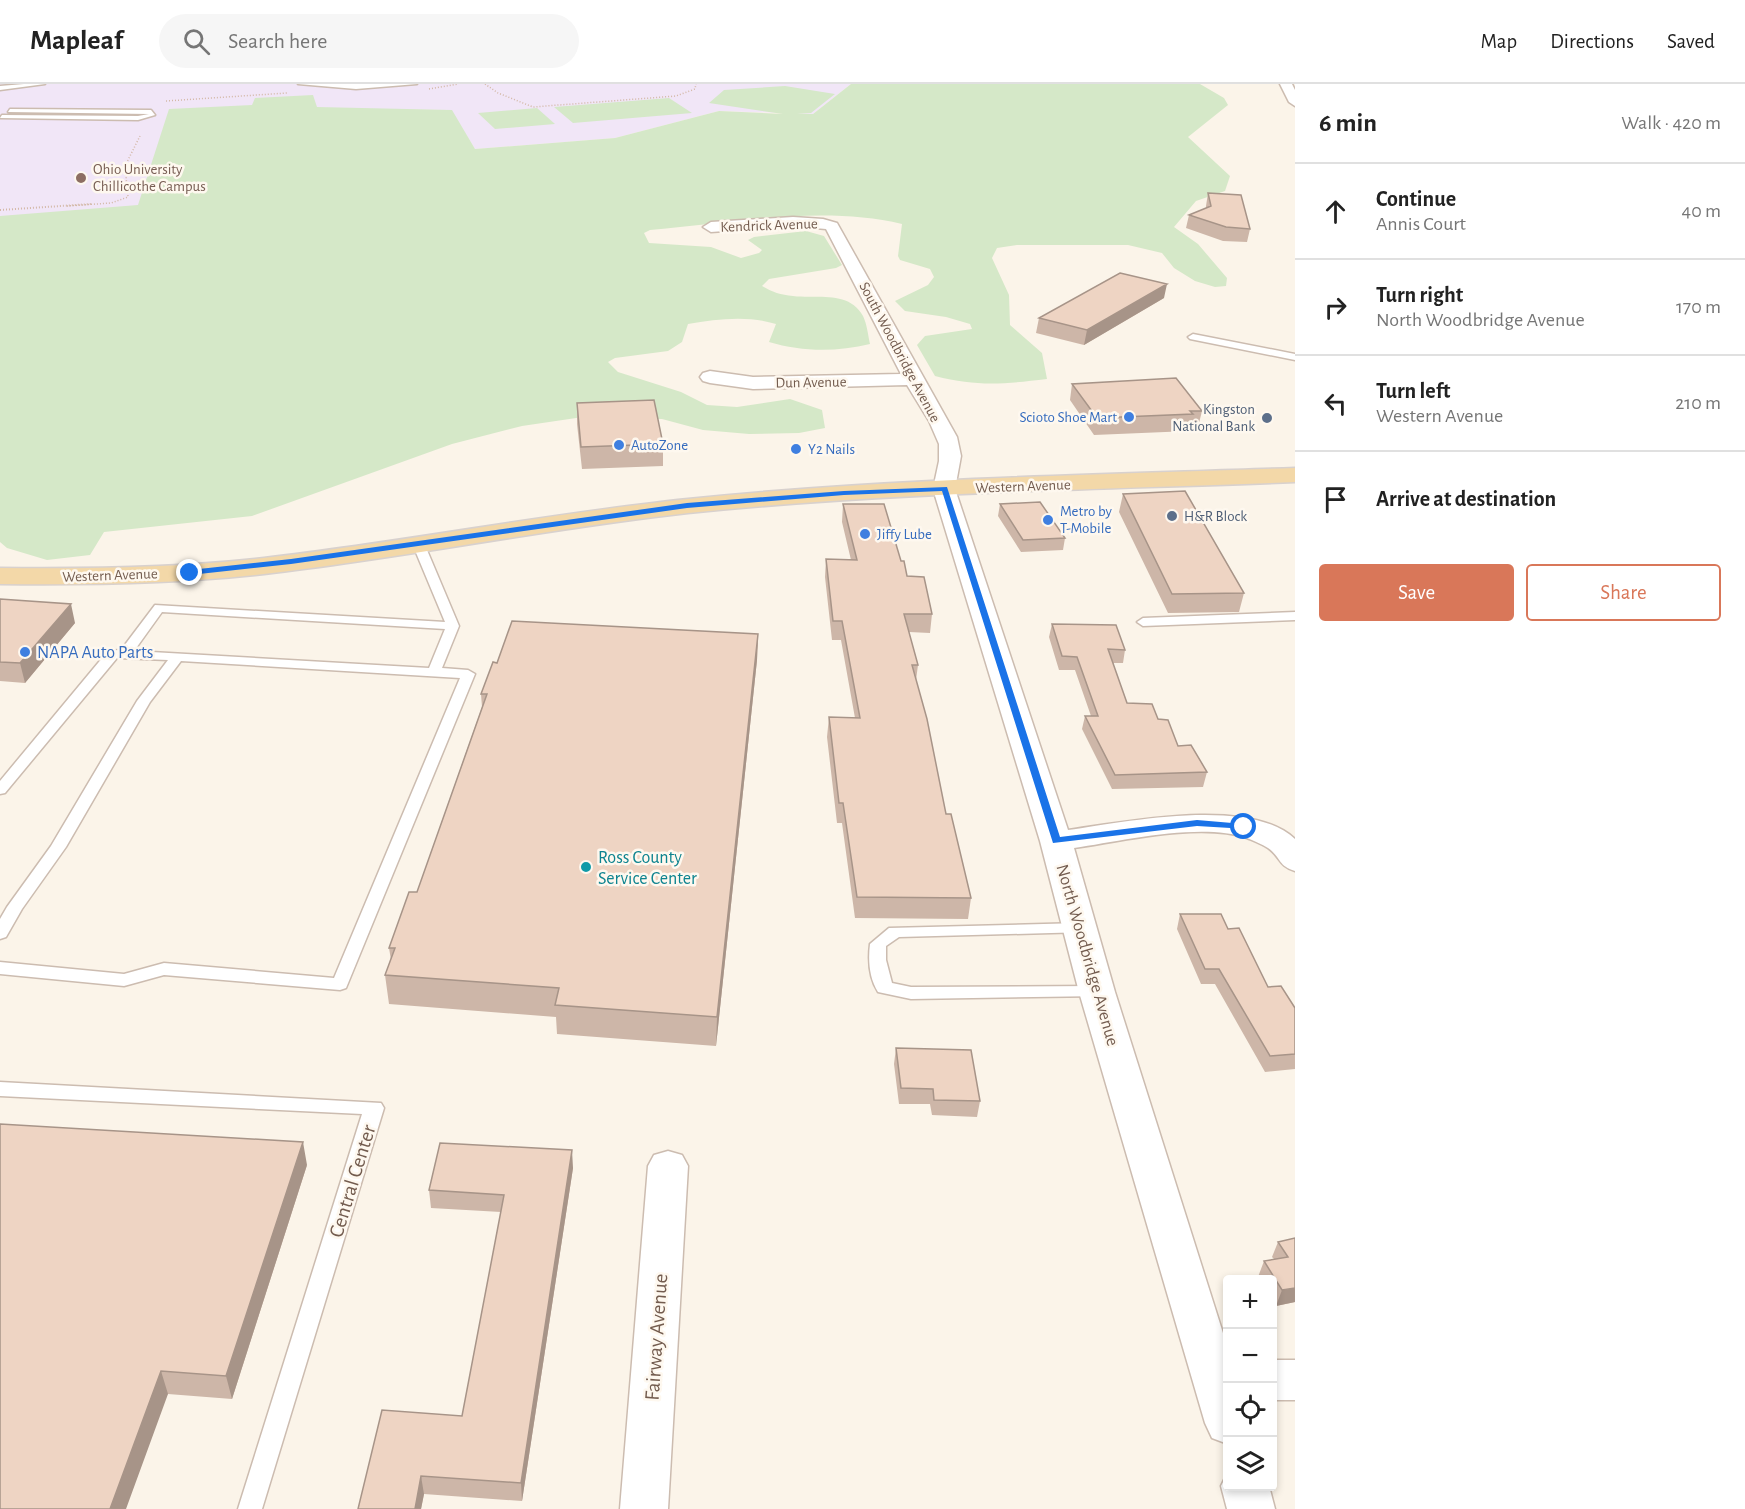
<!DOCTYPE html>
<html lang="en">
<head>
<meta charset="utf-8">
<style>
	body { margin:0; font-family:"Alegreya Sans",sans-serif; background:#f6f6f6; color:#222 }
	.controls { position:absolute; right:18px; bottom:18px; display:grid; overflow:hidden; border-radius:6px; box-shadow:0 3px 9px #0003 }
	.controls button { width:54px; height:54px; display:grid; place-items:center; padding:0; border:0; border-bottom:2px solid #e0e0e0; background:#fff; color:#222; font:30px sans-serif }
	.stop { position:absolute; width:18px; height:18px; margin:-14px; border:4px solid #1a73e8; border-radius:50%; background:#fff }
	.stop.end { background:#1a73e8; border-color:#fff; box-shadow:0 2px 6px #0008 }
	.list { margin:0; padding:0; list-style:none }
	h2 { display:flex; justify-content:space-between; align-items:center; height:78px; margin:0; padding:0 24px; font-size:26px }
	h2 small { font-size:20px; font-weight:400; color:#767676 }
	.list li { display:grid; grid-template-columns:39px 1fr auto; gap:18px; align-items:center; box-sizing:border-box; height:96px; padding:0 24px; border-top:2px solid #e0e0e0 }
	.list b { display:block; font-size:22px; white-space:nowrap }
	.list p { margin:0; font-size:20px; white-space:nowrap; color:#767676 }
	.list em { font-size:20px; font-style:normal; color:#767676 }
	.actions { display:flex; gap:12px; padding:18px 24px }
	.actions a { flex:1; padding:14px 0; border:2px solid #d97759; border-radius:6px; text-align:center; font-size:21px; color:#d97759 }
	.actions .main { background:#d97759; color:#fff }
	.icon { flex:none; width:33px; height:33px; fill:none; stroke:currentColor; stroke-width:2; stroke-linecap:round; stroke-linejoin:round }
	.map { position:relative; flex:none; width:1295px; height:1425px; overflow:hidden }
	header { display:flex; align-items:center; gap:36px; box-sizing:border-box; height:84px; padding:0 30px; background:#fff; border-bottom:2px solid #e0e0e0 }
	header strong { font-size:28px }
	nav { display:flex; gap:33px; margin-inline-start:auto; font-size:21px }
	.search { width:420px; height:54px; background:#f6f6f6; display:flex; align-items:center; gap:15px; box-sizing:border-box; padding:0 21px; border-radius:33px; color:#767676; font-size:22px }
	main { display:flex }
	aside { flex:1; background:#fff }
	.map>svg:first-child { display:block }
	.education { fill:#f1e6f7 }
	.green { fill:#d5e8c8 }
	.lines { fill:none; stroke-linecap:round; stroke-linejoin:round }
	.service-casing { stroke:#ccbcb0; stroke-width:3 }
	.minor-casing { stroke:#ccbcb0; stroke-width:3 }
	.primary-casing { stroke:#d8d1ce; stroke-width:3 }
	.path-far1 { stroke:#d3b8a6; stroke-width:1.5; stroke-dasharray:1 2; stroke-linecap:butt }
	.path { stroke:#d3b8a6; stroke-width:2; stroke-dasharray:1 2; stroke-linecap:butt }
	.service { fill:#fff; fill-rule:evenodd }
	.minor { fill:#fff; fill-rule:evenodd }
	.primary { fill:#f3d8a8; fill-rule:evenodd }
	.wall { fill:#cdb6a8 }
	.shaded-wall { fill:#a79488 }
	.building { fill:#eed4c3; stroke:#a79488; stroke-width:1.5 }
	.route { fill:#1a73e8 }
	.education-dot { fill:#8d6e63; stroke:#fef8ef; stroke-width:2 }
	.shop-dot { fill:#3f7fe0; stroke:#fef8ef; stroke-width:2 }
	.service-dot { fill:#5c6f8a; stroke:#fef8ef; stroke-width:2 }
	.culture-dot { fill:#0f9aa8; stroke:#fef8ef; stroke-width:2 }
	.labels { text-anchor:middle; stroke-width:5; stroke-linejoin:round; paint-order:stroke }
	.far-education-label { font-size:15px; fill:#785e54; stroke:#fef8ef; text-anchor:start }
	.far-street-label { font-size:15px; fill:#735c4f; stroke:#fef8ef }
	.far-service-label { font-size:15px; fill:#4e5e75; stroke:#fef8ef; text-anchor:end }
	.far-shop-label { font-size:15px; fill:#366cbe; stroke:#fef8ef; text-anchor:start }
	.shop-label { font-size:18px; fill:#366cbe; stroke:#fef8ef; text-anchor:start }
	.culture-label { font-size:18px; fill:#0d838f; stroke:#fef8ef; text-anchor:start }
	.street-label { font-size:18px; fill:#735c4f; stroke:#fef8ef }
	.near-street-label { font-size:21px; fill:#735c4f; stroke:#fef8ef }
</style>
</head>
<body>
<header>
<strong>Mapleaf</strong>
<div class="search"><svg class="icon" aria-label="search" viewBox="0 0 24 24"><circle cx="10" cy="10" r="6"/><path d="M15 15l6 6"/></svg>Search here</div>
<nav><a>Map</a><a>Directions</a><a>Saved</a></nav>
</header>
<main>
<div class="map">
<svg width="1295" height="1425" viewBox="0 0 1295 1425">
	<rect width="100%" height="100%" fill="#fbf4e9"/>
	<path class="education" d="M 0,0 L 851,0 L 813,30 L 719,27 L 615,54 L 475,65 L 451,26 L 338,25 L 151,124 L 0,136 Z"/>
	<path class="green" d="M 851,0 L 1200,0 L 1224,14 L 1228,21 L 1188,53 L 1230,92 L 1225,107 L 1196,117 L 1174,143 L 1198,160 L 1227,194 L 1226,202 L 1215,203 L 1195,197 L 1174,184 L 1162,169 L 1128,161 L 1017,161 L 997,164 L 992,174 L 1009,211 L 1010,241 L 1042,269 L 1047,295 C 1004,300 978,303 935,292 L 917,261 L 925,252 L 972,245 L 970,240 L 946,233 L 905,227 L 895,217 L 928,201 L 934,193 L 930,185 L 900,176 L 898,172 L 902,140 C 823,121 731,139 650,146 L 644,149 L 649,159 L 711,163 L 741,174 L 759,169 L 762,166 L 748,156 L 754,153 L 806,147 L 824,152 L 842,181 L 836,184 L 769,195 L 762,202 C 772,208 781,211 793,212 C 816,215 849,206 863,232 C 867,240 868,251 870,260 C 837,268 802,268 769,258 L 776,240 C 747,231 717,235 688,240 L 682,258 L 668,267 L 615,274 L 608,278 L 618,288 L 681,308 L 707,321 L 737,323 L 790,315 L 822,326 L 825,344 L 799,349 L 749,350 L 703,346 L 662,335 L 583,333 L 522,342 L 452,360 L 252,432 L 104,448 L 90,471 L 47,476 L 7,464 L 0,458 L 0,132 L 138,121 L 169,25 L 252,21 L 255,14 L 313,11 L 317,23 L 452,26 L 475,65 L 615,54 L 719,27 L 783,30 L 709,19 L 724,6 L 785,2 L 835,10 L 811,29 L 797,30 L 813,30 Z
		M 669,14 L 692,29 L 573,39 L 554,23 Z
		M 537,24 L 555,40 L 495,45 L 478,29 Z"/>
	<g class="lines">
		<g class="service-casing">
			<path id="service" d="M 24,0 L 45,0 L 0,6 L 0,2 Z
				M 298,0 L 417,0 L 356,5 Z
				M 10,25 L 151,26 L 155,31 L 138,36 L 0,34 L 2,31 L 138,32 L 149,30 L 8,28 Z
				M 1193,250 L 1295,270 L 1295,276 L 1190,255 L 1188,253 Z
				M 418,455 L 424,459 L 459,542 L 442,584 L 468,586 L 475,590 L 346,904 L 340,906 L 164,891 L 124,902 L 0,890 L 0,878 L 124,890 L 164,879 L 334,894 L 460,594 L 181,577 L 150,618 L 66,763 L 22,825 L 6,853 L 0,855 L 0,835 L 7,823 L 51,762 L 137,617 L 168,576 L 117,574 L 5,709 L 0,710 L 0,697 L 108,567 L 121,566 L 155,521 L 445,538 L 412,459 ZM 162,528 L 445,545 L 429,584 L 134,567 Z
				M 1295,528 L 1295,536 L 1143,542 L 1137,538 L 1143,534 Z
				M 1081,839 L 1087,840 L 1089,844 L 1087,848 L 899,853 L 886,862 L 886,876 L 892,899 L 911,903 L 1097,902 L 1103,904 L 1106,908 L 1103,912 L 911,915 L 878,908 C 869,894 868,876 870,860 L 889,844 Z
				M 0,998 L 381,1019 L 384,1024 L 262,1425 L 238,1425 L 362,1030 L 0,1012 Z"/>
		</g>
		<g class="minor-casing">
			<path id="minor" d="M 1280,0 L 1292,0 L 1295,6 L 1295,22 L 1289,18 Z
				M 793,133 L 823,135 L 837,139 L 957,353 L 961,372 L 955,405 L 1068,746 C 1124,738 1250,712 1295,755 L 1295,787 C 1278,782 1281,773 1268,764 C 1262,760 1254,757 1247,754 C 1201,738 1122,757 1074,764 L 1115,908 L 1228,1265 L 1228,1360 L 1212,1354 L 1205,1339 L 1079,908 L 1040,757 L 933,405 L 939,377 L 939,360 L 929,337 L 907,301 L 753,305 L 710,299 L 703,297 L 700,293 L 703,289 L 710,287 L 753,293 L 901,290 L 826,145 L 793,142 L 711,148 L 703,143 L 711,138 Z
				M 668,1067 L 682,1071 L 688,1082 L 668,1425 L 620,1425 L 648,1082 L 654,1071 Z
				M 1272,1276 L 1295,1276 L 1295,1316 L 1272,1316 Z
				M 1228,1388 L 1228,1402 L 1269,1402 L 1275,1425 L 1227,1425 L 1221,1402 Z"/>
		</g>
		<g class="primary-casing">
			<path id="primary" d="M 1295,384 L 1295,398 C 1093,406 890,408 688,429 C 543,445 400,475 255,491 C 170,500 85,501 0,500 L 0,484 C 85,485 170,484 255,475 C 400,459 543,430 688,415 C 890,394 1093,391 1295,384 Z"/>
		</g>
		<path class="path-far1" d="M 485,0 L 498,9 L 533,23 L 676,12 L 695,5 L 696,0
			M 429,5 L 458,0
			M 166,17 L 287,9
			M 67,122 L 111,119 L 128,113 L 125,82 L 140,52"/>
		<path class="path" d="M 0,126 L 91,120"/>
		<use href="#service" class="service"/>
		<use href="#minor" class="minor"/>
		<use href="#primary" class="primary"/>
	</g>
	<path class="wall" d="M 1208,109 L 1250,145 L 1247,158 L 1223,157 L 1186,144 L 1189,131 L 1206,124 L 1206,122 Z
		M 1164,214 L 1084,261 L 1036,249 L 1039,234 Z
		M 1072,300 L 1202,327 L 1198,343 L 1190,344 L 1189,347 L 1094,351 L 1070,316 Z
		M 577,319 L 663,360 L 663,382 L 582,385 L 577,340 Z
		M 1123,410 L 1244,509 L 1239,528 L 1168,529 L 1119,428 Z
		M 843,420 L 901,477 L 907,492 L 932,530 L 930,549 L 909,548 L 918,581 L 916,596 L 946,730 L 971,814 L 968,835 L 855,834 L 842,739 L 837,739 L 827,653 L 829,633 L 855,634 L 841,556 L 832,556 L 825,493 L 826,475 L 851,476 L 842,438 Z
		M 1000,420 L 1065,454 L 1063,466 L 1021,468 L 998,432 Z
		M 0,515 L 75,539 L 25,599 L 0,597 Z
		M 1052,540 L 1125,566 L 1123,579 L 1113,579 L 1127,619 L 1158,635 L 1178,662 L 1207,688 L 1203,703 L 1112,705 L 1082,645 L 1085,632 L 1091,632 L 1075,586 L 1059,586 L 1049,553 Z
		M 758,550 L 757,576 L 716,962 L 557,950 L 556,933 L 389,920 L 385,891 L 391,876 L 389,864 L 417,808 L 482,623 L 481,610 L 497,579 Z
		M 1180,830 L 1228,845 L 1268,903 L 1295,924 L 1295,985 L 1265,988 L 1215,900 L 1201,900 L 1177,845 Z
		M 896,964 L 980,1017 L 977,1033 L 932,1031 L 930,1020 L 899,1020 L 894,980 Z
		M 307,1081 L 232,1315 L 168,1310 L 0,1425 Z
		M 573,1084 L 522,1417 L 424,1410 L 421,1425 L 358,1425 L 462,1332 L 501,1128 L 431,1124 L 429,1106 Z
		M 1295,1154 L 1295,1218 L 1276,1222 L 1272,1216 L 1272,1196 L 1260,1196 L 1258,1193 L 1264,1177 L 1274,1175 L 1272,1173 L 1278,1158 Z"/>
	<path class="shaded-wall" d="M 1167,200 L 1164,214 L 1084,261 L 1087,246 Z
		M 71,520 L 75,539 L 25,599 L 20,579 Z
		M 758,550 L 757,576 L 716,962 L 717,933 Z
		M 303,1058 L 307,1081 L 232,1315 L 226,1292 Z
		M 572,1066 L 573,1084 L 522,1417 L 521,1399 Z
		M 1295,1204 L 1295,1218 L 1276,1222 L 1282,1206 Z
		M 161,1287 L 168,1310 L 126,1425 L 110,1425 Z
		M 421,1392 L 424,1410 L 421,1425 L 415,1425 Z"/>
	<path class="building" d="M 1208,109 L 1241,111 L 1250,145 L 1226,143 L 1189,131 L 1211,122 Z
		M 1120,189 L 1167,200 L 1087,246 L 1039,234 Z
		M 1176,294 L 1202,327 L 1190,327 L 1193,330 L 1097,334 L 1072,300 Z
		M 654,316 L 663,360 L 581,363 L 577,319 Z
		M 1185,407 L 1244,509 L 1172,510 L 1123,410 Z
		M 1040,418 L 1065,454 L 1023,456 L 1000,420 Z
		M 843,420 L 884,420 L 901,477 L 904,477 L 907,492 L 924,493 L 932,530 L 904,530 L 918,581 L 912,581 L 927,635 L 946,730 L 951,730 L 971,814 L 857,813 L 843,719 L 839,719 L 829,633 L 860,634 L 842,537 L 833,537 L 826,475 L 857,476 Z
		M 0,515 L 71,520 L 20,579 L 0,578 Z
		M 512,537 L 758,550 L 717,933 L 555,921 L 559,904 L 385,891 L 395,864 L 389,864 L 409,808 L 417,808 L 487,610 L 481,610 L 493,578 L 497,579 Z
		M 1052,540 L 1116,541 L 1125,566 L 1108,565 L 1127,619 L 1152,620 L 1158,635 L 1168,636 L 1178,662 L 1191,661 L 1207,688 L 1115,691 L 1085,632 L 1098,632 L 1077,573 L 1062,572 Z
		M 1180,830 L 1221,830 L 1228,845 L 1239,844 L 1268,903 L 1281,902 L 1295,924 L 1295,970 L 1270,972 L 1219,885 L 1205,885 Z
		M 896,964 L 971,966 L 980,1017 L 934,1016 L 933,1005 L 901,1004 Z
		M 0,1040 L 303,1058 L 226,1292 L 161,1287 L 110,1425 L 0,1425 Z
		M 440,1059 L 572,1066 L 521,1399 L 421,1392 L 415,1425 L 358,1425 L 382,1326 L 462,1332 L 504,1111 L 429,1106 Z
		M 1295,1154 L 1295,1204 L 1282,1206 L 1264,1177 L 1288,1173 L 1278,1158 Z"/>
	<path class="route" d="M 947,403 L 1060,753 L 1197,736 L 1244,740 L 1247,741 L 1247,745 L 1197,742 L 1053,759 L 942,407 L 844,411 L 687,424 L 291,480 L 190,491 L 187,489 L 190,486 L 291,475 L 687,419 L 844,407 Z"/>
	<circle class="education-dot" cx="81" cy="94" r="6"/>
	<g class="shop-dot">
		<circle cx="1129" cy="333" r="6"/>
		<circle cx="619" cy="361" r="6"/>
		<circle cx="796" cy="365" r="6"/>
		<circle cx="1048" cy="436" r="6"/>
		<circle cx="865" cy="450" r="6"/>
		<circle cx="25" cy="568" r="6"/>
	</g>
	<g class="service-dot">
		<circle cx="1267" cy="334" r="6"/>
		<circle cx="1172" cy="432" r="6"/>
	</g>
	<circle class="culture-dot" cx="586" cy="783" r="6"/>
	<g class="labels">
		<g class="far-education-label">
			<text x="93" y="90">Ohio University<tspan x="93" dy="17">Chillicothe Campus</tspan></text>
		</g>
		<g class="far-street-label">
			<text transform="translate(769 141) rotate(-2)" y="5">Kendrick Avenue</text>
			<text transform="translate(900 268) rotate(62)" y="5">South Woodbridge Avenue</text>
			<text transform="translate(811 298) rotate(-1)" y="5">Dun Avenue</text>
			<text transform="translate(1023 402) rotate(-2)" y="5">Western Avenue</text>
			<text transform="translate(110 491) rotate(-2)" y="5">Western Avenue</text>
		</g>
		<g class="far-service-label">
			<text x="1255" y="330">Kingston<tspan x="1255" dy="17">National Bank</tspan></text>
			<text x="1184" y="437" text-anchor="start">H&amp;R Block</text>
		</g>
		<g class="far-shop-label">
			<text x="1117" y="338" text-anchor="end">Scioto Shoe Mart</text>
			<text x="631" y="366">AutoZone</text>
			<text x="808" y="370">Y2 Nails</text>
			<text x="1060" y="432">Metro by<tspan x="1060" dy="17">T-Mobile</tspan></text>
			<text x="877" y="455">Jiffy Lube</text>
		</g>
		<g class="shop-label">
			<text x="37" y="574">NAPA Auto Parts</text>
		</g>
		<g class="culture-label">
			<text x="598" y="779">Ross County<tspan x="598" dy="21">Service Center</tspan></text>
		</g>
		<g class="street-label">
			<text transform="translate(1088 871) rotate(74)" y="6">North Woodbridge Avenue</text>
		</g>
		<g class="near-street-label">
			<text transform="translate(352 1097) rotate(-73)" y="7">Central Center</text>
			<text transform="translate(656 1253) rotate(-86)" y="7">Fairway Avenue</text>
		</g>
	</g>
</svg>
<div class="controls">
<button>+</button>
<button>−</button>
<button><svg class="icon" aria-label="locate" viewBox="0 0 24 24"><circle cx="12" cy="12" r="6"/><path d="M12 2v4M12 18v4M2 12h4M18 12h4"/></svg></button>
<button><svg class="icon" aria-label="layers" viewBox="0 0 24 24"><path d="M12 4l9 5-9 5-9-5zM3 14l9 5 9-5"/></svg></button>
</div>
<div class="stop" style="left:1244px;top:743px"></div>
<div class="stop end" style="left:190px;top:489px"></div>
</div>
<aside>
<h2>6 min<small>Walk · 420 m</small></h2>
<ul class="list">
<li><svg class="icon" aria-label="ahead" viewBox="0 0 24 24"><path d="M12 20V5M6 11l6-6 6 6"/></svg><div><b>Continue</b><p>Annis Court</p></div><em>40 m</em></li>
<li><svg class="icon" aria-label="right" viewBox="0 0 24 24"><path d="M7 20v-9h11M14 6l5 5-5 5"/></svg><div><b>Turn right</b><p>North Woodbridge Avenue</p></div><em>170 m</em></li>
<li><svg class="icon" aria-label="left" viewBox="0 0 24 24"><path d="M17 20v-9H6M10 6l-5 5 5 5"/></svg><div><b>Turn left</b><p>Western Avenue</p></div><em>210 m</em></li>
<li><svg class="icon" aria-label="arrive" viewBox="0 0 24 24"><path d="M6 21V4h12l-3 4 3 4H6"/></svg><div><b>Arrive at destination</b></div></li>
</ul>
<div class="actions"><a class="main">Save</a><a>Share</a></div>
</aside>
</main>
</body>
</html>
